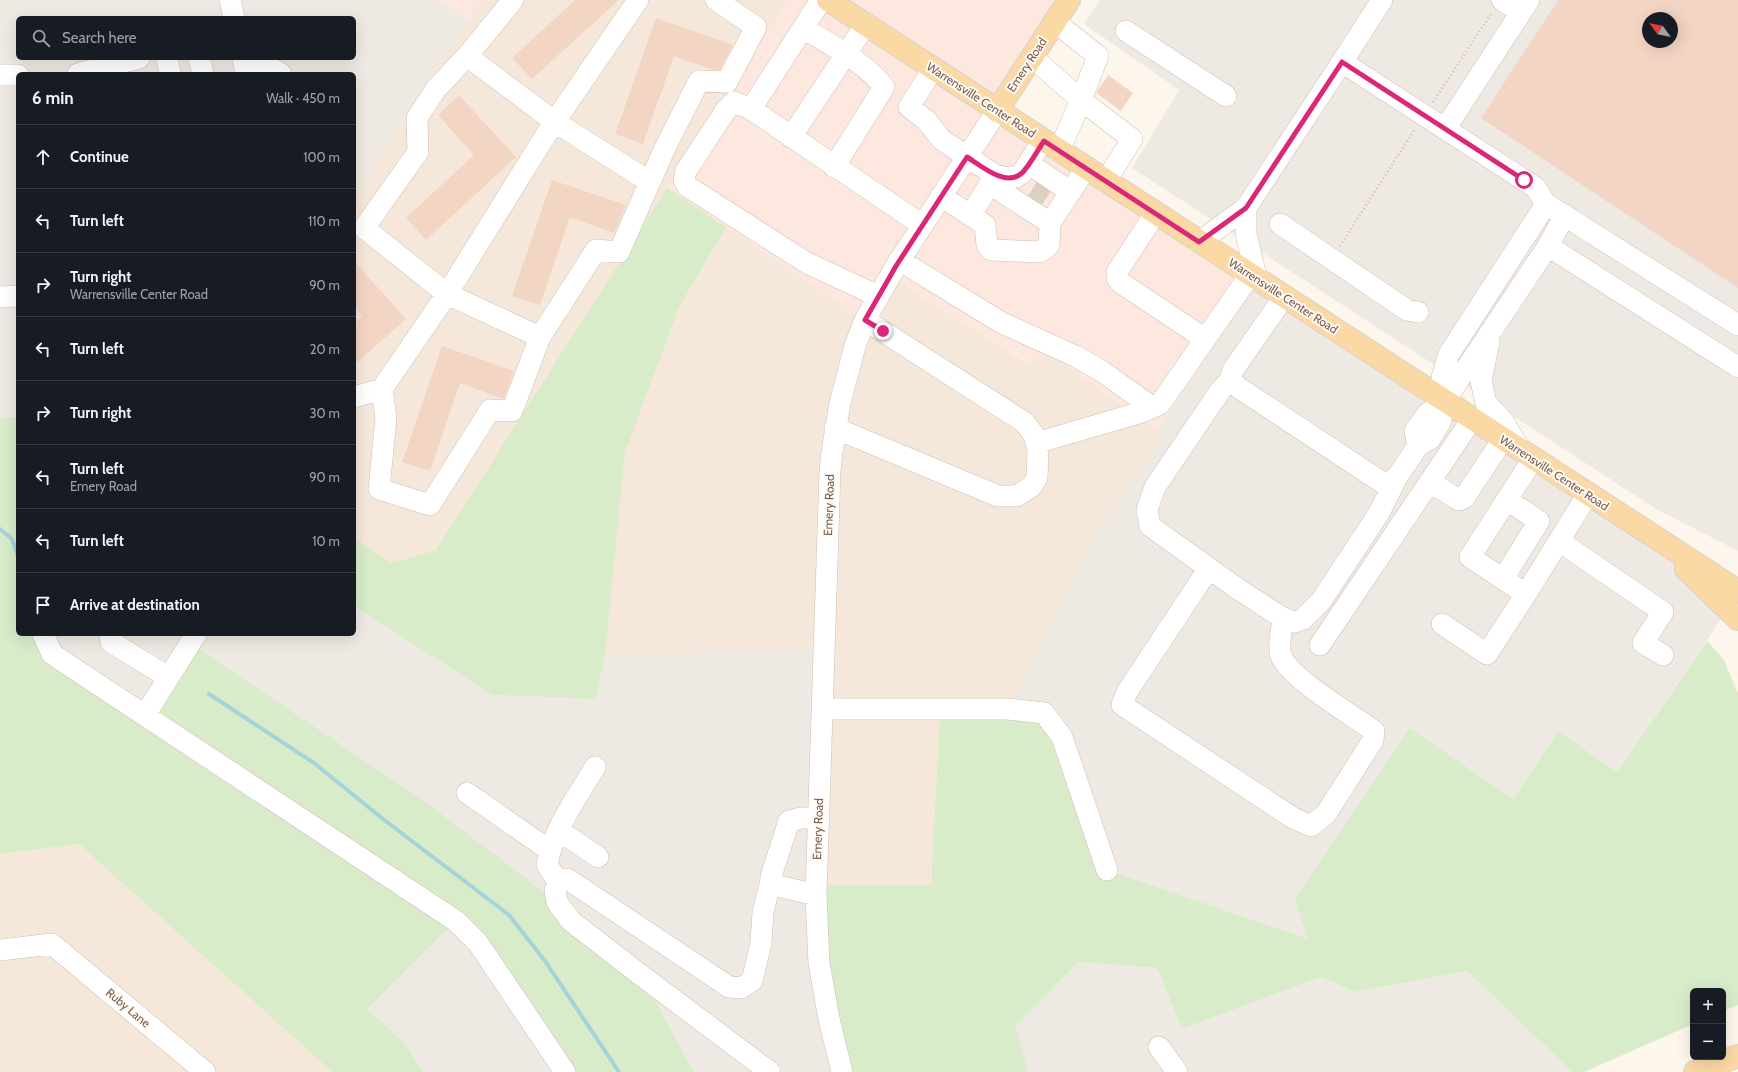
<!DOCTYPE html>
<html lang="en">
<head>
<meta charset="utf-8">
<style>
	body { margin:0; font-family:Cabin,sans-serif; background:#20242c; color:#f1f3f6 }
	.controls { position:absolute; right:12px; bottom:12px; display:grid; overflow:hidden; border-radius:6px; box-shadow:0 4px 16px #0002 }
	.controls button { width:36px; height:36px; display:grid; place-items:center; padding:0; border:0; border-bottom:1px solid #363941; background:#171b24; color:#f1f3f6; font:20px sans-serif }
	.compass { position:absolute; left:1642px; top:12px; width:36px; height:36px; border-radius:50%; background:#171b24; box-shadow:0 4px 16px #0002; rotate:303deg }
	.stop { position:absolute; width:12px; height:12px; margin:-9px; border:3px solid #db2777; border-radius:50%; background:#fff }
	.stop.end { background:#db2777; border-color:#fff; box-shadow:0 1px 4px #0008 }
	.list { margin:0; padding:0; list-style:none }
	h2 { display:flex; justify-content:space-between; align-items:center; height:52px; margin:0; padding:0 16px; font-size:17px }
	h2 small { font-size:13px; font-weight:400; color:#9ea1a6 }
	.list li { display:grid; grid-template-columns:26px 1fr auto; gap:12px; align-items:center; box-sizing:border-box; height:64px; padding:0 16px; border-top:1px solid #363941 }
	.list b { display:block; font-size:15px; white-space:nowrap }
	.list p { margin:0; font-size:13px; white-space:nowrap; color:#9ea1a6 }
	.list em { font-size:13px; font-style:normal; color:#9ea1a6 }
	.icon { flex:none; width:22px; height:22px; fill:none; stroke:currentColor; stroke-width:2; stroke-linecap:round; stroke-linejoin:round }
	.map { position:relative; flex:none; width:1738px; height:1072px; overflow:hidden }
	.search { position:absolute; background:#171b24; box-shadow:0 4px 16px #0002; left:16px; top:16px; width:340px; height:44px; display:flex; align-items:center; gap:10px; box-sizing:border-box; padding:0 14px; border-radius:6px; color:#9ea1a6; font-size:15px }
	.panel { position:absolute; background:#171b24; box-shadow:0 4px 16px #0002; left:16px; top:72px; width:340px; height:564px; border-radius:6px }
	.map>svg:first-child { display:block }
	.residential { fill:#f5e8da }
	.commercial { fill:#fde8e0 }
	.industrial { fill:#efe9e4; fill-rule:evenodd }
	.green { fill:#d8ecc9 }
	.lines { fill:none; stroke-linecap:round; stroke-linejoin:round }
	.stream { stroke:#a5d3da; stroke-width:4 }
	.building { fill:#f3d5c3; fill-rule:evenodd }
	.minor-tunnel { stroke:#dcd0c4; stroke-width:21; stroke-dasharray:21 10; stroke-linecap:butt }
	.minor-casing { stroke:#d1beb0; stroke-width:22 }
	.major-casing { stroke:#dad1cd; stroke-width:24 }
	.path { stroke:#d9b8a5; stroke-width:2.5; stroke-dasharray:1 3; stroke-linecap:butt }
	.minor { stroke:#fff; stroke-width:21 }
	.major { stroke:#fbd9a5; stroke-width:22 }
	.route { stroke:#db2777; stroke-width:5 }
	.labels { text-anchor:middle; stroke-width:4; stroke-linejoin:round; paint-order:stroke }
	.street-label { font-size:12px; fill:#7a5c4d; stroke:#fffaf3 }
</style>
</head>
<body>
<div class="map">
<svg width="1738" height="1072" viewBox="0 0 1738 1072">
	<rect width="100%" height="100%" fill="#fdf6ec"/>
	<path class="residential" d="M 478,0 L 788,0 L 668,188 L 874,266 L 1028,363 L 1051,354 L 1165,435 L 1094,538 L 1008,709 L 940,709 L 931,886 L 816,885 L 824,650 L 605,655 L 436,550 L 391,563 L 354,538 L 354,192 Z
		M 79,844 L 332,1072 L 0,1072 L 0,854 Z"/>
	<path class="commercial" d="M 438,0 L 481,0 L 468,20 Z
		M 788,0 L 1069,0 L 998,111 L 1257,280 L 1158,430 L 1051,354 L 1029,363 L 890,276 L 865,320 L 667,188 Z"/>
	<path class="industrial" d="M 0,0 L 438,0 L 468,20 L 354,194 L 354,74 L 18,74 L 18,416 L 0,418 ZM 18,18 L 354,18 L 354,58 L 18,58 Z
		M 1100,0 L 1738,0 L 1738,551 L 1656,509 L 1132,168 L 1179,90 L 1084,24 ZM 1648,18 L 1672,18 L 1672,42 L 1648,42 Z
		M 1257,280 L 1648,534 L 1728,609 L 1617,772 L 1558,731 L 1513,799 L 1411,729 L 1308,940 L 1107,870 L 1008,709 L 1094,538 L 1164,435 L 1158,430 Z
		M 354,606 L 492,695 L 596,699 L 605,655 L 824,650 L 816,885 L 842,1072 L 694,1072 L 642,976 L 145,715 L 43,634 L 354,634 Z
		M 456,921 L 565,1072 L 423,1072 L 405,1043 L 366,1009 Z
		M 1079,962 L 1157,968 L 1182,1029 L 1321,977 L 1355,992 L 1467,971 L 1572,1072 L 1028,1072 L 1014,1026 Z"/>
	<path class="green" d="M 667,188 L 726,227 L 679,307 L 625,452 L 605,655 L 596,699 L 492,695 L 354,606 L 354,538 L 391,563 L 436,550 Z
		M 18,416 L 18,634 L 43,634 L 145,715 L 190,643 L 420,798 L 557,902 L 642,976 L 694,1072 L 565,1072 L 456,921 L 367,1009 L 405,1043 L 423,1072 L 332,1072 L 79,844 L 0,854 L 0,418 Z
		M 1707,641 L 1724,660 L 1738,693 L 1738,1005 L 1723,1011 L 1723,991 L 1693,991 L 1693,1024 L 1584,1072 L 1572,1072 L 1467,971 L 1355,992 L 1321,977 L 1182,1029 L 1157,968 L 1079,962 L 1015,1026 L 1028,1072 L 842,1072 L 816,885 L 931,885 L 940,709 L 1044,713 L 1107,870 L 1308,939 L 1295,899 L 1410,728 L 1513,799 L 1558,731 L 1617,772 Z"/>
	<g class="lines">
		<path class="stream" d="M 0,529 L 12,539 L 18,556
			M 209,694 L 314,763 L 383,819 L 509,915 L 545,961 L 619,1072"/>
	</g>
	<path class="building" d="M 575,0 L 619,0 L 532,79 L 512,58 Z
		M 1558,0 L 1738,0 L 1738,288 L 1481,118 ZM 1648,18 L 1672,18 L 1672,42 L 1648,42 Z
		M 656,18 L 733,45 L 720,70 L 714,70 L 674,56 L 643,144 L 615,134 Z
		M 1108,75 L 1133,93 L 1121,111 L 1096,93 Z
		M 459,95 L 516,157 L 426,240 L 406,218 L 474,155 L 438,115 Z
		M 552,180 L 626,205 L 614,233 L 570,217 L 540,305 L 512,296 Z
		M 354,261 L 406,319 L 354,365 L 354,324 L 362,316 L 354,306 Z
		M 442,346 L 514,371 L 504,399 L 460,383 L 430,471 L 402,462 Z"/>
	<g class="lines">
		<path class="minor-tunnel" d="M 1033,188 L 1047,197"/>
		<g class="minor-casing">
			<path id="minor" d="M 230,0 L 234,18
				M 513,0 L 467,56 L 436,89 L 417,118 L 418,152 L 364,228 L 447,294 L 540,337
				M 638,0 L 547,133 L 447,294 L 382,389 L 386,418 L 379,489 L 430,505 L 490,410 L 512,411 L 540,337 L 596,250 L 619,252 L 665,148 L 699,81 L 727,82 L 756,27 L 716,0
				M 1502,0 L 1521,12
				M 1055,22 L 1098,56 L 1081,100 L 1059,151
				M 803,28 C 828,43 867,64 884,87 L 834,167
				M 1126,31 L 1226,96
				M 467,56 L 555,122 L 650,182
				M 1032,57 L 1081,100 L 1132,139 L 1106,181
				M 167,58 L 170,74
				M 199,58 L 203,74
				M 243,58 L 246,74
				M 254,58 L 281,74
				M 1342,62 L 1382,0
				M 933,69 L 909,107 L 926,120 L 942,140 L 995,175 L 1007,178 L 1016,177 L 1022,173 L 1043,141
				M 78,74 L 139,58
				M 0,75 L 18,75
				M 751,109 L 821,0
				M 1445,129 L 1529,0
				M 791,137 L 866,24
				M 1029,164 L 1071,192
				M 990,184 L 1050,223
				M 941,196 L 985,225 L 987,245 L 991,250 L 1039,252 L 1045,249 L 1049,245 L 1050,223 L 1086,168
				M 1246,208 L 1342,62 L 1524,180 L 1536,188 L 1546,204 L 1738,325
				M 1155,214 L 1117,272 L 1117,278 L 1121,283 L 1205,339
				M 971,215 L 995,175
				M 1280,224 L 1407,310 L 1418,312
				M 1199,242 L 1246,208 L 1246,234 L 1257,280
				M 1548,246 L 1738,367
				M 899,260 L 1002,323 L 1075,356 L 1100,370 L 1152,407
				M 878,296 L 807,263 L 687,186 L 684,180 L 686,171 L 726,110 L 734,102 L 751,109 L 922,225
				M 0,297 L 18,296
				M 1284,297 L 1233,370 L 1230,380 L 1239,388 L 1383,483 L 1388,483 L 1397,477 L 1418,446 L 1430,439 L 1440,423 L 1444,402 L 1442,377 L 1449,354 L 1546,204
				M 1489,342 L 1481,381 L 1486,403 L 1503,421 L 1521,451
				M 354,397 L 382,389
				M 835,428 L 998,496 L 1017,496 L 1032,486 L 1037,478 L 1038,449 L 1034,435 L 1024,422 L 865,320
				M 1036,443 L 1142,412 L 1160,404 L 1250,275
				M 1418,446 L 1415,431 L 1427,414 L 1444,402 L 1548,246 L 1565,215
				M 1430,482 L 1456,498 L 1459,500 L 1464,498 L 1503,439
				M 1507,500 L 1539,521 L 1503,579 L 1470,557 L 1533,459
				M 1559,541 L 1663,612 L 1643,643 L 1663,655
				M 1209,568 L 1127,692 L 1122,705 L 1293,818 L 1311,826 L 1326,814 L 1373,740 L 1374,731 C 1351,714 1294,681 1282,658 C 1277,650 1282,628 1283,618 L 1238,589 L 1150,526 L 1147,510 L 1155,487 L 1220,391 L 1230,380
				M 1526,594 L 1588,494
				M 1283,618 L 1295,622 L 1303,619 L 1321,601 L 1379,513 L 1397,477
				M 1442,624 L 1487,654 L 1526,594 L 1503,579
				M 43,634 L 52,654 L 456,921 L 478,943 L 565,1072
				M 110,634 L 111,642 L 168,677
				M 1320,645 L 1472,419
				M 822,709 L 1008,709 L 1044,713 L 1062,737 L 1107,870
				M 145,715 L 196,634
				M 467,793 L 549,850
				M 558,830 L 598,857
				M 559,883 L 547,865 C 553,829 577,798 595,767
				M 770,884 L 763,912 L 761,943 L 752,981 L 741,988 L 729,987 L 569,880 L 565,879 L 559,883 L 555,890 L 557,902 L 571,921 L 642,976 L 770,1072
				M 816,895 L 770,884 L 772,873 L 789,821 L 801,818 L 818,818
				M 0,950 L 52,944 L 205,1072
				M 1159,1047 L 1177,1072
				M 842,1072 L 829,1019 L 819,963 L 816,895 L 830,471 L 832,452 L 840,403 L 855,346 L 865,320 L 896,266 L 997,111"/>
		</g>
		<g class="major-casing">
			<path id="major" d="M 828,0 L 1738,591
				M 997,111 L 1069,0
				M 1686,569 L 1738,619
				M 1695,1072 L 1738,1056"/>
		</g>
		<path class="path" d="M 1433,102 L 1491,14
			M 1340,246 L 1415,129"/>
		<use href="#minor" class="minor"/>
		<use href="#major" class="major"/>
	</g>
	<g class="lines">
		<path class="route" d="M 883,331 L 865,320 L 896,266 L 967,157 C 980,165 1007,189 1023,172 C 1031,163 1037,151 1044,141 L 1199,242 L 1246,208 L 1342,62 L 1524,180"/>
	</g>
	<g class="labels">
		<g class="street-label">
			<text transform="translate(1027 65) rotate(-57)" y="4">Emery Road</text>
			<text transform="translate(981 100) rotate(33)" y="4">Warrensville Center Road</text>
			<text transform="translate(1283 296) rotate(33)" y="4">Warrensville Center Road</text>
			<text transform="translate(1554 473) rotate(33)" y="4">Warrensville Center Road</text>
			<text transform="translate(829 505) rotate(-88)" y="4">Emery Road</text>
			<text transform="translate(818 829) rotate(-88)" y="4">Emery Road</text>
			<text transform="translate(128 1008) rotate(40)" y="4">Ruby Lane</text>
		</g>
	</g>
</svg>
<div class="controls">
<button>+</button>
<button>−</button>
</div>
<svg class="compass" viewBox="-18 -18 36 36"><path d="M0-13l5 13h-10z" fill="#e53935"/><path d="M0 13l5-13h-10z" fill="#9ea1a6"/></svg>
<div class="stop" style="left:1524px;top:180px"></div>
<div class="stop end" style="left:883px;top:331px"></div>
<div class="search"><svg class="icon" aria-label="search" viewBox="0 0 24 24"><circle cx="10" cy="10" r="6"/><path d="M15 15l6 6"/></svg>Search here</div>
<section class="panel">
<h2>6 min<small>Walk · 450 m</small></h2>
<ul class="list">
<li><svg class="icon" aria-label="ahead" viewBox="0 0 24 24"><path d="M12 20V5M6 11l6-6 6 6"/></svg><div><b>Continue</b></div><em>100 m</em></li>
<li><svg class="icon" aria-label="left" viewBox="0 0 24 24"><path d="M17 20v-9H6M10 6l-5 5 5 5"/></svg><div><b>Turn left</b></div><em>110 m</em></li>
<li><svg class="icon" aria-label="right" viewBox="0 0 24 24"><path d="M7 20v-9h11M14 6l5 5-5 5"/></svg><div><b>Turn right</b><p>Warrensville Center Road</p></div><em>90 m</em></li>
<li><svg class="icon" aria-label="left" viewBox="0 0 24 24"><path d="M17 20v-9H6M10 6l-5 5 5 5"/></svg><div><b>Turn left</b></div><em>20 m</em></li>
<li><svg class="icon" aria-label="right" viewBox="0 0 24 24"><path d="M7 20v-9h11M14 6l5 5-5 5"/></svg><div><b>Turn right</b></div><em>30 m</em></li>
<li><svg class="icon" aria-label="left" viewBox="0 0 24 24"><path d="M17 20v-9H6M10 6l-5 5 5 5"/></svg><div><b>Turn left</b><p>Emery Road</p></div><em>90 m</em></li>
<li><svg class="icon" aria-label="left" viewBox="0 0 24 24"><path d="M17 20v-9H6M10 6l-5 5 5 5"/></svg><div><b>Turn left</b></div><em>10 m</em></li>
<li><svg class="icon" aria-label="arrive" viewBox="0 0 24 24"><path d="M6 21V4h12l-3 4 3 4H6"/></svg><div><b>Arrive at destination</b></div></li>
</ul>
</section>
</div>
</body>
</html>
